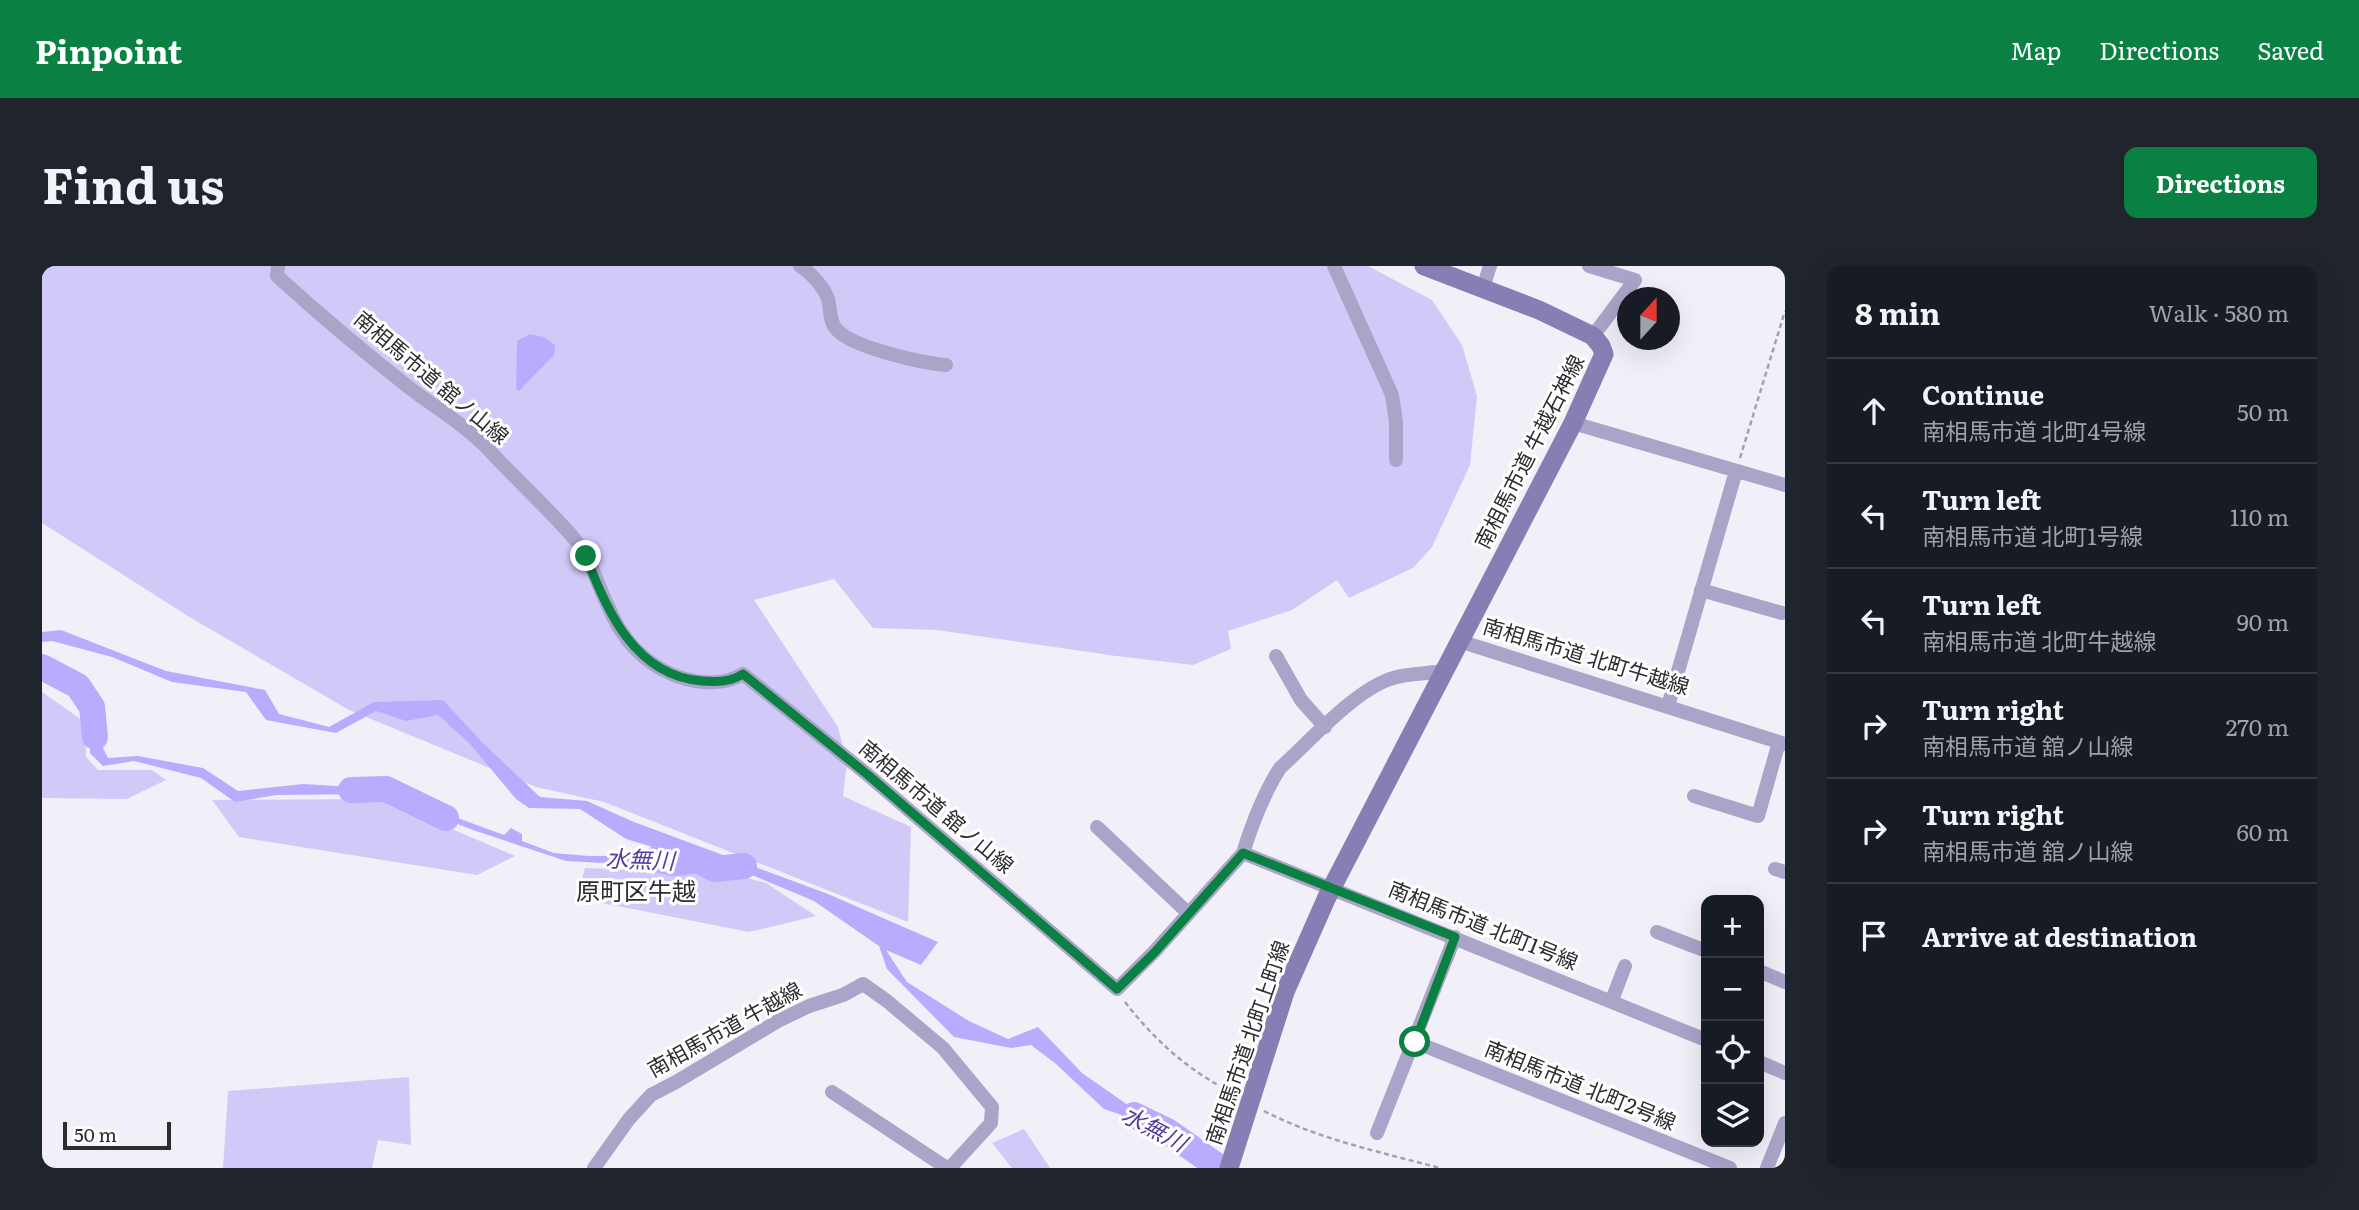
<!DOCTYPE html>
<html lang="en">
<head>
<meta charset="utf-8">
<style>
	body { margin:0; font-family:Literata,"Noto Sans JP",serif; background:#20242c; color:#f1f3f6 }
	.controls { position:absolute; right:21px; bottom:21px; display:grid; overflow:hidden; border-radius:14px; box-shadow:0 7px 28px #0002 }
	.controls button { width:63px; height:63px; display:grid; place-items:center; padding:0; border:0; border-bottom:2px solid #363941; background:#171b24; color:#f1f3f6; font:35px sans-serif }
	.compass { position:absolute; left:1575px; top:21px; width:63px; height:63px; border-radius:50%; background:#171b24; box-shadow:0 7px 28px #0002; rotate:21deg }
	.scale { position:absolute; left:21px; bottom:18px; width:108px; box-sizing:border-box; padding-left:7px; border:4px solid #2d2d30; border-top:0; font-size:19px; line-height:24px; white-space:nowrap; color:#2d2d30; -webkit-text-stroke:5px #fff; paint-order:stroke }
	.stop { position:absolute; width:21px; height:21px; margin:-16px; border:5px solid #0b8043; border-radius:50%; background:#fff }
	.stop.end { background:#0b8043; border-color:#fff; box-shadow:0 2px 7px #0008 }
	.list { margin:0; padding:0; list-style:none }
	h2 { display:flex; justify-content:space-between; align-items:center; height:91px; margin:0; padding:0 28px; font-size:30px }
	h2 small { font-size:23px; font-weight:400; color:#9ea1a6 }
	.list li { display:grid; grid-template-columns:46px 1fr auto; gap:21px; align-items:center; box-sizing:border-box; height:105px; padding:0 28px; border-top:2px solid #363941 }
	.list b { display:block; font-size:26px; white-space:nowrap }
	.list p { margin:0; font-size:23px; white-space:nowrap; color:#9ea1a6 }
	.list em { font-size:23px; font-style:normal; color:#9ea1a6 }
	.icon { flex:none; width:38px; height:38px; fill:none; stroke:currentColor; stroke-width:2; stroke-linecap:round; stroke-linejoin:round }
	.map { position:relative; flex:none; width:1743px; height:902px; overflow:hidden; border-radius:14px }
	header { display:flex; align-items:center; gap:42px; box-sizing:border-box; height:98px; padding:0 35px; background:#0b8043; color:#fff }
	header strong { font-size:33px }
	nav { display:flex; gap:38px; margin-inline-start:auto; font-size:24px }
	.intro { display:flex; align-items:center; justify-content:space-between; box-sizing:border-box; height:168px; padding:0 42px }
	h1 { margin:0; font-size:49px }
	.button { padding:18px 32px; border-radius:14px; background:#0b8043; color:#fff; font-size:24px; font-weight:700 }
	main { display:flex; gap:42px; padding:0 42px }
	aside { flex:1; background:#171b24; border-radius:14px; box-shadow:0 7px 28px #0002 }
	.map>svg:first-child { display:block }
	.green { fill:#d1caf9 }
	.water { fill:#bbabff }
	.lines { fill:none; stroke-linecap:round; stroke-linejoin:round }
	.river { stroke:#bbabff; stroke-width:26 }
	.path { stroke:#a2a2a8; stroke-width:2.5; stroke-dasharray:5 3.5; stroke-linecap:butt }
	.street { stroke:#aaa4c9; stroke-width:14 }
	.secondary { stroke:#887eb4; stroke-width:19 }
	.route { stroke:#0b8043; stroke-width:9 }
	.labels { text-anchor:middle; stroke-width:6; stroke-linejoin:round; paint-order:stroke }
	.street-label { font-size:21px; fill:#2d2d30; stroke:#fff }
	.water-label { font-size:23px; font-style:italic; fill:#563b9b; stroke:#fff }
	.quarter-label { font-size:24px; fill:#2d2d30; stroke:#fff }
</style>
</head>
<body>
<header>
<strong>Pinpoint</strong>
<nav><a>Map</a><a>Directions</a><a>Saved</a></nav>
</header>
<div class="intro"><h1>Find us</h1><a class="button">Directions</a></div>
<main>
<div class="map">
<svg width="1743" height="902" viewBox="0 0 1743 902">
	<rect width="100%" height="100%" fill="#f1f0f8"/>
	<path class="green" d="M 0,0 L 1326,0 L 1390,34 L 1420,79 L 1435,130 L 1428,199 L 1390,281 L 1371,302 L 1307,332 L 1295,314 L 1250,344 L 1186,365 L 1189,383 L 1151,399 L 1074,390 L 895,364 L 831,362 L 792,313 L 712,334 L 796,461 L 805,496 L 801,530 L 869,561 L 866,656 L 562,536 L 494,521 L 307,444 L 149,352 L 0,257 Z
		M 0,426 L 43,456 L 44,491 L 56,504 L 110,504 L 124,514 L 85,533 L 0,532 Z
		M 339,533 L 473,590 L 435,609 L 197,571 L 170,534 Z
		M 543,602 L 686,607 L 724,617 L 774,650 L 707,666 L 535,632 Z
		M 367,811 L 369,879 L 336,874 L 330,902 L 181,902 L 186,825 Z
		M 982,863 L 1008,902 L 970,902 L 950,877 Z"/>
	<path class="water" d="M 488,68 L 502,71 L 513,79 L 512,89 L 477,125 L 474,123 L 475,75 Z
		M 19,364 L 124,405 L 223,424 L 237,448 L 287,461 L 332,436 L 401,434 L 441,477 L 498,531 L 545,535 L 592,556 L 786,628 L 896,676 L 879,699 L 844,684 L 865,716 L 927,755 L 966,773 L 996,761 L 1040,807 L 1093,844 L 1140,869 L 1184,902 L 1171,902 L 1133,873 L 1139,869 L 1062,843 L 1014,798 L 989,779 L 969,782 L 912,771 L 845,703 L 837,680 L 772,635 L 705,607 L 693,604 L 524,595 L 434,565 L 337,528 L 235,529 L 193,536 L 159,512 L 92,495 L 61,500 L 48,487 L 48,445 L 36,434 L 17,410 L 0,402 L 0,395 C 21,407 43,419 51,444 C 56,461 57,476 66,492 L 96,490 L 161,502 L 196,525 L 261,518 L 344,523 L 372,536 L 462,569 L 469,562 L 480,568 L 480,575 L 512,587 L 547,590 L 632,590 L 652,598 L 678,601 L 584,573 L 538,543 L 487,542 L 474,533 L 428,478 L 396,449 L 364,455 L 334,445 L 294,467 L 224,454 L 204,426 L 130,416 L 70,391 L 10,375 L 0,376 L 0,366 Z"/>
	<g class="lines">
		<path class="river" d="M 0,401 L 36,420 L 50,441 L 53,471
			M 309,524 L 344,523 L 404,552
			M 614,593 L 632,597 L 656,594 L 673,603 L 702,600
			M 1092,849 L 1125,865 L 1178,902"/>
		<path class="path" d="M 1698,192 L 1743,45
			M 1083,736 C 1114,776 1149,807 1195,829
			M 1222,845 C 1276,873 1338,886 1398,902"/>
		<path class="street" d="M 236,0 L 235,10 C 278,49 323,87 369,123 C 394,142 423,159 445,182 C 469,208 495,232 519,258 C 528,267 539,280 545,292 C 564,331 572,372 611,398 C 636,415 674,424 701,408 L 826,509 L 1075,723 L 1112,686 L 1201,587 C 1210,558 1222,527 1238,502 C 1268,475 1311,426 1348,413 C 1364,407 1384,408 1402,405
			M 758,0 C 768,6 782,21 786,33 C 789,44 787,56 795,64 C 812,82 880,97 904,99
			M 1292,0 L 1350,129 L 1354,156 L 1354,194
			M 1547,0 L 1593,14 L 1551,70
			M 1441,22 L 1448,0
			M 1531,157 L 1743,219
			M 1659,324 L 1740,347
			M 1417,375 L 1743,478
			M 1234,390 L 1259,434 L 1283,461
			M 1626,440 L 1694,205
			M 1652,530 L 1716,550 L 1737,476
			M 1055,561 L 1146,647
			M 1201,587 L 1664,774
			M 1733,603 L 1743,606
			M 1615,666 L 1664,685
			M 1717,705 L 1743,716
			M 1570,734 L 1583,700
			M 1373,776 L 1688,902
			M 1717,796 L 1743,807
			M 790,826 L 905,902
			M 1335,867 L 1413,671
			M 552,902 L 587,853 L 609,829 L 634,816 L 736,755 L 767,740 L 801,729 L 821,718 L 845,735 L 901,782 L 950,841 L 949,857 L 908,902
			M 1725,902 L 1743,857"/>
		<path class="secondary" d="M 1187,902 L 1243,726 L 1285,631 L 1531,157 L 1562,88 L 1559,80 L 1551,70 L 1497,44 L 1382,0"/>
	</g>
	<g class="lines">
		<path class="route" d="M 544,290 C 564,344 593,410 660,415 C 676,416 688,416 701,408 L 826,509 L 1075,723 L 1112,687 L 1201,587 L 1413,671 L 1373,776"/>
	</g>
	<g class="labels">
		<g class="street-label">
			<text transform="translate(389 112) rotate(40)" y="7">南相馬市道 舘ノ山線</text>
			<text transform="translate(1488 186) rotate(-63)" y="7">南相馬市道 牛越石神線</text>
			<text transform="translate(1544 391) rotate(17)" y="7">南相馬市道 北町牛越線</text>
			<text transform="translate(894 541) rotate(40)" y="7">南相馬市道 舘ノ山線</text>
			<text transform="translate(1441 660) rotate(22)" y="7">南相馬市道 北町1号線</text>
			<text transform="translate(683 764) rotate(-29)" y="7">南相馬市道 牛越線</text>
			<text transform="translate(1206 777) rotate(-71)" y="7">南相馬市道 北町上町線</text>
			<text transform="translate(1538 820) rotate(22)" y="7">南相馬市道 北町2号線</text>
		</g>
		<g class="water-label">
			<text transform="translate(598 594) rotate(2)" y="8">水無川</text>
			<text transform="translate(1112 863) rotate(28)" y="8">水無川</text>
		</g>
		<g class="quarter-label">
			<text x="594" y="634">原町区牛越</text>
		</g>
	</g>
</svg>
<div class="controls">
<button>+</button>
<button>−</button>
<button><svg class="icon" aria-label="locate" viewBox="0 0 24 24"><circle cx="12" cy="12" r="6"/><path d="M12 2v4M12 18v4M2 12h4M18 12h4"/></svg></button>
<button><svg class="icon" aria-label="layers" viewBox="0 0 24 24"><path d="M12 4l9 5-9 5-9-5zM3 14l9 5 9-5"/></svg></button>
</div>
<svg class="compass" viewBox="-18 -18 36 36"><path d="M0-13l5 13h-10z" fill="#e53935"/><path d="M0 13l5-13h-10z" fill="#9ea1a6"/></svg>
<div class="scale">50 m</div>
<div class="stop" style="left:1373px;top:776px"></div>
<div class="stop end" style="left:544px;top:290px"></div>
</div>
<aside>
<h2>8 min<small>Walk · 580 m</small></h2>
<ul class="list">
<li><svg class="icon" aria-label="ahead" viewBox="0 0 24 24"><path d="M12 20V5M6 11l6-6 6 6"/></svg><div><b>Continue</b><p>南相馬市道 北町4号線</p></div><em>50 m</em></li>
<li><svg class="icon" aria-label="left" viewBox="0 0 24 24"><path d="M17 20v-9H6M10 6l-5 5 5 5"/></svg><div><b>Turn left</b><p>南相馬市道 北町1号線</p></div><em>110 m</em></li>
<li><svg class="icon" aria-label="left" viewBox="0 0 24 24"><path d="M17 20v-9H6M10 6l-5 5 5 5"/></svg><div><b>Turn left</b><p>南相馬市道 北町牛越線</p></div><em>90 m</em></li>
<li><svg class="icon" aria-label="right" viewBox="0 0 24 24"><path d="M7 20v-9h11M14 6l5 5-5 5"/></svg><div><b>Turn right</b><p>南相馬市道 舘ノ山線</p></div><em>270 m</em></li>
<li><svg class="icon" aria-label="right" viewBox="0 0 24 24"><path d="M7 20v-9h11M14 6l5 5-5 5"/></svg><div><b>Turn right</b><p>南相馬市道 舘ノ山線</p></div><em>60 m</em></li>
<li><svg class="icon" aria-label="arrive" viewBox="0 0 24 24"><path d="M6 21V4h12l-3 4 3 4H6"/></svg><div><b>Arrive at destination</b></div></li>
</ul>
</aside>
</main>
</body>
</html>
